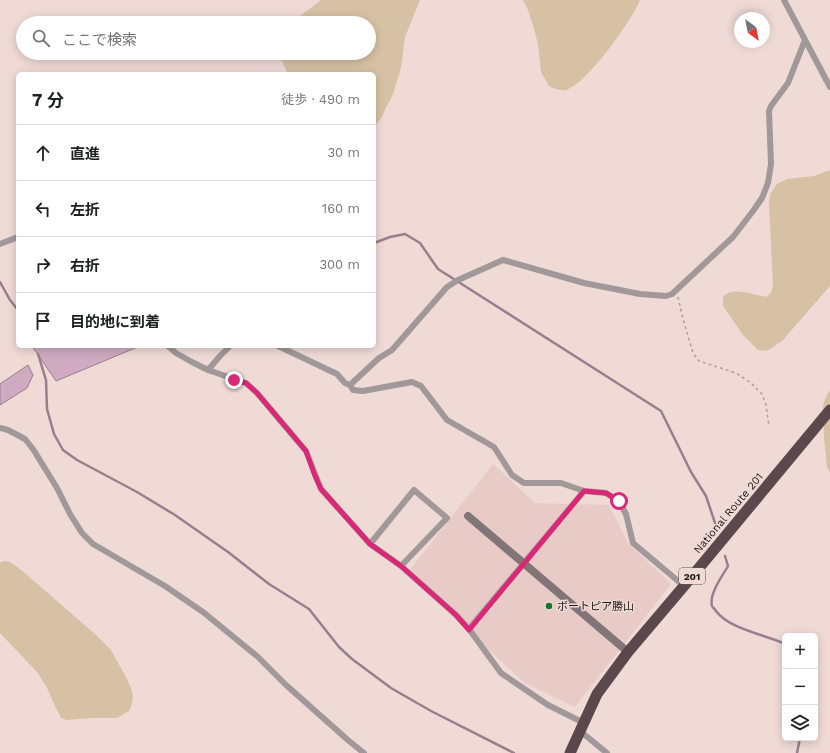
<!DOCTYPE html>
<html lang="ja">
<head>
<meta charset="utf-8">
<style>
	body { margin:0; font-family:"Work Sans","Noto Sans JP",sans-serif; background:#f2f2f2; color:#202124 }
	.controls { position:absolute; right:12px; bottom:12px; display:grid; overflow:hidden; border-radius:6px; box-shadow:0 2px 10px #0003 }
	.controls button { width:36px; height:36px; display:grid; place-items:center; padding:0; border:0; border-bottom:1px solid #e0e0e0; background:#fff; color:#202124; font:20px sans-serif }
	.compass { position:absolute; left:734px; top:12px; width:36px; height:36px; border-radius:50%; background:#fff; box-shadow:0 2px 10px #0003; rotate:148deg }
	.stop { position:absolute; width:12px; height:12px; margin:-9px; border:3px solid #db2777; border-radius:50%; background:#fff }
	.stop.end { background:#db2777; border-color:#fff; box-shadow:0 1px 4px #0008 }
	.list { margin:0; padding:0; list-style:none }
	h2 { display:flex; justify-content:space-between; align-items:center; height:52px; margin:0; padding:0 16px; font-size:17px }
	h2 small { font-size:13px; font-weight:400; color:#757577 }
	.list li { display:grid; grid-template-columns:26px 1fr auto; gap:12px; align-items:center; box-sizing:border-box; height:56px; padding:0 16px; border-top:1px solid #e0e0e0 }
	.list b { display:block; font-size:15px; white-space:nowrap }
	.list em { font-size:13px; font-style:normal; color:#757577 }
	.icon { flex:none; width:22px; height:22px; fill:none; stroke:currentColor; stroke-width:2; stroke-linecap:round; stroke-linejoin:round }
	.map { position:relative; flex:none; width:830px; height:753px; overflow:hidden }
	.search { position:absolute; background:#fff; box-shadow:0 2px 10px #0003; left:16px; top:16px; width:360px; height:44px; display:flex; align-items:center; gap:10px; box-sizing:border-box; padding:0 14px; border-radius:22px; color:#757577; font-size:15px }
	.panel { position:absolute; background:#fff; box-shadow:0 2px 10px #0003; left:16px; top:72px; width:360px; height:276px; border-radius:6px }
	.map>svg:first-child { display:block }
	.built { fill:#e8cbc6 }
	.green { fill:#d6c1a4 }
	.water { fill:#cfaac1; stroke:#9a7e8e }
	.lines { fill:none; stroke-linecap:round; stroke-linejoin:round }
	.stream { stroke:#9a7e8e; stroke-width:2.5 }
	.path { stroke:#b09f9c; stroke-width:1.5; stroke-dasharray:3 3; stroke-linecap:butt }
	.street { stroke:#a19899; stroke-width:6 }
	.secondary { stroke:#827578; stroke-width:8 }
	.highway { stroke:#5a484c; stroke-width:11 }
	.route { stroke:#db2777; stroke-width:5 }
	.poi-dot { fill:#0f7a2e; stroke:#efdad6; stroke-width:1.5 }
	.labels { text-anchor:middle; stroke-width:3; stroke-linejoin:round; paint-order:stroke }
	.shield { fill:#efdad6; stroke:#5e5351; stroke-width:1 }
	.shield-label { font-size:10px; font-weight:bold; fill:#201918 }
	.street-label { font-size:11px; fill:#201918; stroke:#efdad6 }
	.poi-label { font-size:11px; fill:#201918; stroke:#efdad6; text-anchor:start }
</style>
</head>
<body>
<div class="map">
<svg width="830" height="753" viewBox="0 0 830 753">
	<rect width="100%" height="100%" fill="#efdad6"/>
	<path class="built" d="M 493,464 L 535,503 L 609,505 L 628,543 L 671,584 L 575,707 L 525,683 L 465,628 L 409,571 Z"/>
	<path class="green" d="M 321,0 L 420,0 L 405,37 L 401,68 L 393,94 L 381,118 L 374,127 L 374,74 L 288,74 L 281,59 L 280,53 L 369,53 L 369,23 L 291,23 Z
		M 523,0 L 640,0 C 633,19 586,85 566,90 C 560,91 555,89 549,86 L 541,72 L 538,44 L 534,29 L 528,10 Z
		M 830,170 L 830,286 L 782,341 L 767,351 L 758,350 L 743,335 L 723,306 L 723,297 C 725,295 727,293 731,292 C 741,290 756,295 766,297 L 771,293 L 773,286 L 769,203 L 770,194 L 777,184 L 787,179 L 814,176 Z
		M 830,390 L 830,473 L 827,467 L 824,437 L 823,407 L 825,399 Z
		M 3,561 L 10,562 L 19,568 L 96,635 L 111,650 L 126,677 L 131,688 L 133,697 L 131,707 L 129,711 L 117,718 L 93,718 L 67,720 L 61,718 L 56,708 L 47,688 L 37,672 L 0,633 L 0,563 Z"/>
	<path class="water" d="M 32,346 L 140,346 L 56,381 Z
		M 28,365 L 33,375 L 27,388 L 0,405 L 0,384 Z"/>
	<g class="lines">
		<path class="stream" d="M 374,243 L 390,237 L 405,234 L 420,243 L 438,269 L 661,411 L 691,472 L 706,496 L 716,526
			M 0,282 L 10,300 L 18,310
			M 38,354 L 46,380 L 47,409 L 54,434 L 63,450 L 77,460 L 137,492 L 175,515 L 228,552 L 269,584 L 309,609 L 339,647 L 352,659 L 391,688 L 431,711 L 514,753
			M 725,556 L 728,566 C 723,575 716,584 713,594 C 712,596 711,603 712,606 C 713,608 715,609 716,611 C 729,629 766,635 785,644
			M 797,753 L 800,738"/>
		<path class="path" d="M 678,297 L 683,319 L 693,353 L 699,361 L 736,373 L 751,383 L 762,394 L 766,405 L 769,426"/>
		<path class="street" d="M 784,0 L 830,87
			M 0,244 L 18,237
			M 168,346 L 176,353 L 190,361 L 208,370 L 246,383 L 257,393 L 306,451 L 321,489 L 370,544 L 401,566 L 456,615 L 469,629 L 501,673 L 548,705 L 584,723
			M 278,346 L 337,374 L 345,383 L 350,385 L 353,390 L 363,391 L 412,382 L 421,386 L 447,420 L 494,447 L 512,475 L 524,483 L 561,483 L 584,491 L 606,493 L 619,501 L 626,514 L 633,543 L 684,586
			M 208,370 L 220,356 L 230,346
			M 350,385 L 379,358 L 392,350 L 447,287 L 458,280 L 503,260 L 584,283 L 640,294 L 666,296 L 672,294 L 733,237 L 753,211 L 762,198 L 768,183 L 771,164 L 769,111 L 771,106 L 788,83 L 805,40
			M 0,428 L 8,430 L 25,439 L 33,449 L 57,488 L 70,514 L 82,533 L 93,544 L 165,586 L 203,612 L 258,657 L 286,685 L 349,741 L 364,753
			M 370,544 L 414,490 L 447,518 L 401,566
			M 469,629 L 584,491
			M 580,731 L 607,753"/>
		<path class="secondary" d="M 468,516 L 628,652"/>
		<path class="highway" d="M 570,753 L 597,694 L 628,652 L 684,586 L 830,410"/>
	</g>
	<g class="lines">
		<path class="route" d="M 234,380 L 246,383 L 257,393 L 306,451 L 315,476 L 321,489 L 370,544 L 401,566 L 456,615 L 469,630 L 584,491 L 606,493 L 619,501"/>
	</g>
	<circle class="poi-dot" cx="549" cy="606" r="4"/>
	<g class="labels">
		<rect class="shield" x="679" y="568" width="26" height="16" rx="3"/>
		<g class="shield-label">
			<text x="692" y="580">201</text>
		</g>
		<g class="street-label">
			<text transform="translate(728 513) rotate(-50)" y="4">National Route 201</text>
		</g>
		<g class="poi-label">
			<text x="557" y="610">ボートピア勝山</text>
		</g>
	</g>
</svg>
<div class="controls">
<button>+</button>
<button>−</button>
<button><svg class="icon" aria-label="layers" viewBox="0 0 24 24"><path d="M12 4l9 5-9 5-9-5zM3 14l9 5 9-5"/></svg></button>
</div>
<svg class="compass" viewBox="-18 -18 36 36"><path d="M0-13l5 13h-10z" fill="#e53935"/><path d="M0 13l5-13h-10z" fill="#757577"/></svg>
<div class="stop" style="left:619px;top:501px"></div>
<div class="stop end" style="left:234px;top:380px"></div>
<div class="search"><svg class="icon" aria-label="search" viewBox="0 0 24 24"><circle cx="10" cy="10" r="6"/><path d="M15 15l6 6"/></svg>ここで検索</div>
<section class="panel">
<h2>7 分<small>徒歩 · 490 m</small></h2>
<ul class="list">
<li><svg class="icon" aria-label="ahead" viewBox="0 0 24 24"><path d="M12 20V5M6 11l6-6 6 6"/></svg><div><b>直進</b></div><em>30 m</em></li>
<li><svg class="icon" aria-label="left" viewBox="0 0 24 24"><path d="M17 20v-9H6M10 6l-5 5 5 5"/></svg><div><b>左折</b></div><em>160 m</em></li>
<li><svg class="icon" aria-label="right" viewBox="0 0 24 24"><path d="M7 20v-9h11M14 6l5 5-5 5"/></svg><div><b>右折</b></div><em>300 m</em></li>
<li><svg class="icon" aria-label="arrive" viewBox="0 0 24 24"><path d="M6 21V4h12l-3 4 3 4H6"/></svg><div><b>目的地に到着</b></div></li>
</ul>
</section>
</div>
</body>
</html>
